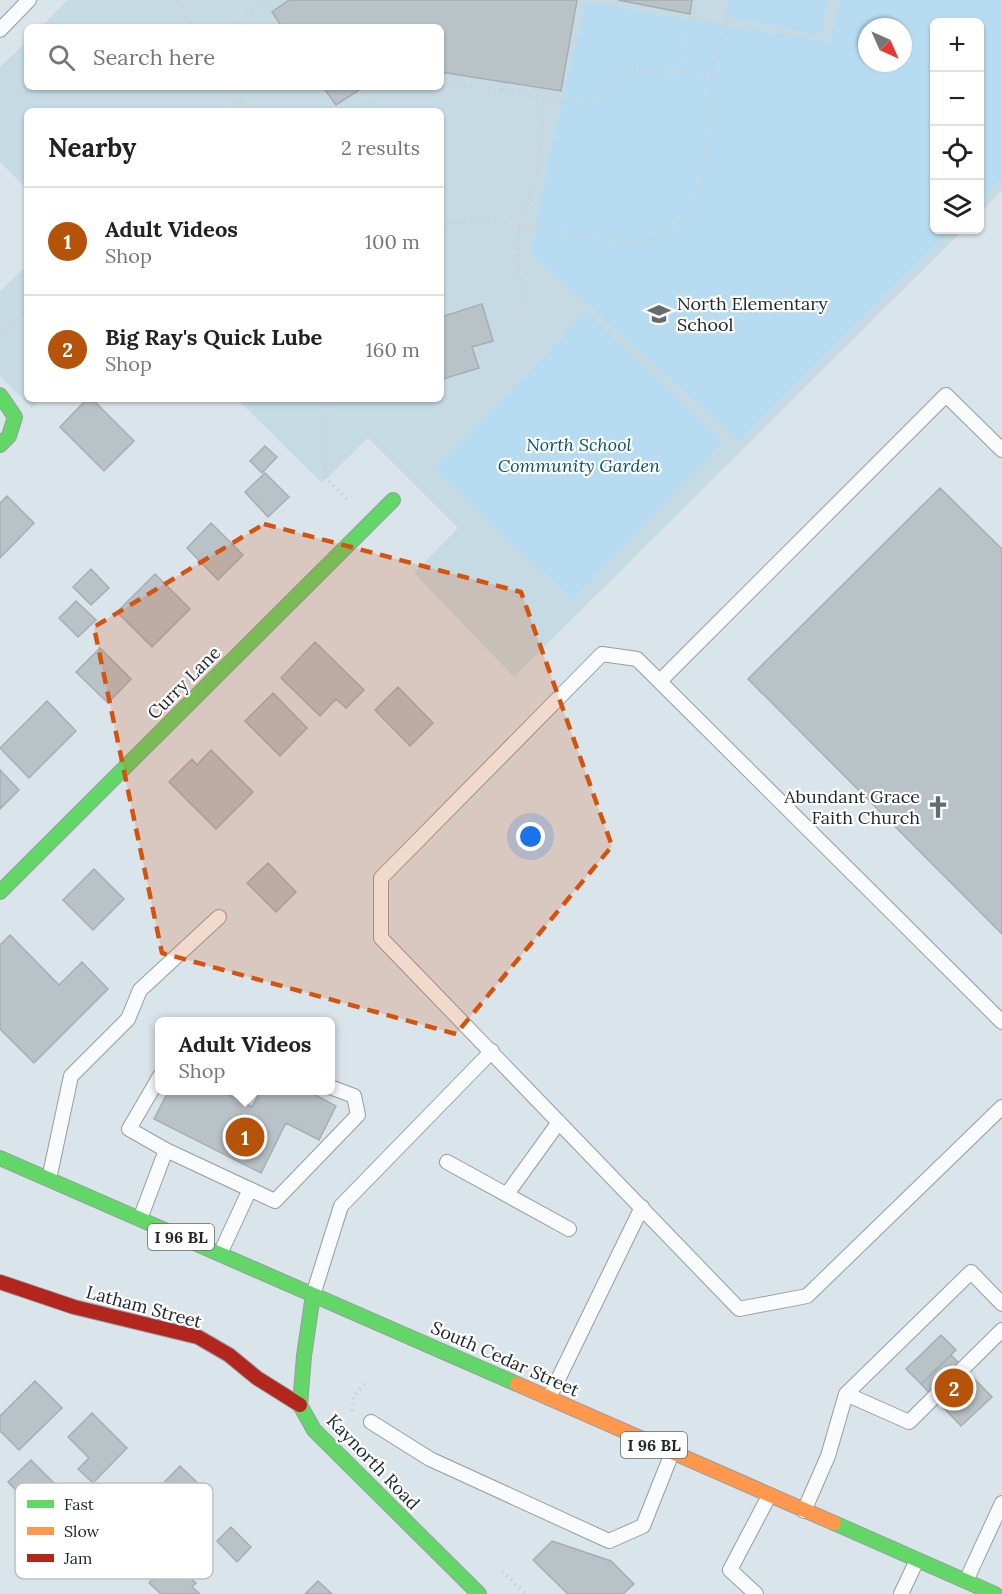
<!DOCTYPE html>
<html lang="en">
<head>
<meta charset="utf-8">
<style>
	body { margin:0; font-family:Lora,serif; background:#f2f2f2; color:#222 }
	.controls { position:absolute; right:18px; top:18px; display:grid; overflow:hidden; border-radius:9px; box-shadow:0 2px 4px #0004 }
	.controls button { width:54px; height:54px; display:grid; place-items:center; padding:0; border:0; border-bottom:2px solid #e0e0e0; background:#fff; color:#222; font:30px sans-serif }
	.compass { position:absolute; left:858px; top:18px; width:54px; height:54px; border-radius:50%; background:#fff; box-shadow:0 2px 4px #0004; rotate:135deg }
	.you { position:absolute; left:531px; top:837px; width:21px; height:21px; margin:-15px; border:4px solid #fff; border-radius:50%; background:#1a73e8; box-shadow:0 0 0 9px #1a73e833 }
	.badge { display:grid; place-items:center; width:39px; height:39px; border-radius:50%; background:#b45309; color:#fff; font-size:20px; font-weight:700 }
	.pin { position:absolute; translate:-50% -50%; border:3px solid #fff; box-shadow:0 2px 6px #0006 }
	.popup { position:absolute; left:155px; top:1017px; width:180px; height:78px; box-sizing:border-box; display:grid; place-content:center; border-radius:9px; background:#fff; filter:drop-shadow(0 2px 4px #0005); font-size:20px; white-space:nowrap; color:#767676 }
	.popup b { font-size:22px; color:#222 }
	.popup::after { content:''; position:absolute; left:50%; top:100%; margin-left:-12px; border:12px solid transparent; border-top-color:#fff }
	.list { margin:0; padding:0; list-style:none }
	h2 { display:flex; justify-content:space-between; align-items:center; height:78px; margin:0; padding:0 24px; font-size:26px }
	h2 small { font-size:20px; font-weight:400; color:#767676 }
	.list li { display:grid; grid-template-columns:39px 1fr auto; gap:18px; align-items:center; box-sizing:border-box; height:108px; padding:0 24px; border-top:2px solid #e0e0e0 }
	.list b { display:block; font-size:22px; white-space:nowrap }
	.list p { margin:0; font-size:20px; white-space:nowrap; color:#767676 }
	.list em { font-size:20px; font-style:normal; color:#767676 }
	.icon { flex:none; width:33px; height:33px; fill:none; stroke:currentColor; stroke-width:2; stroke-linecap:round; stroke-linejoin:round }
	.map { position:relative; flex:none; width:1002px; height:1594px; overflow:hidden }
	.search { position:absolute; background:#fff; box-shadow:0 2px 4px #0004; left:24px; top:24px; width:420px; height:66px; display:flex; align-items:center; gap:15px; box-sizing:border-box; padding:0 21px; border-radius:9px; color:#767676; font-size:22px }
	.panel { position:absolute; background:#fff; box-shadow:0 2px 4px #0004; left:24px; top:108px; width:420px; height:294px; border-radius:9px }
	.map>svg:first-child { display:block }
	.built { fill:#c6dae4; fill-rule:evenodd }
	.green { fill:#b7dcf1; fill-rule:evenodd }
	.building { fill:#b9c2c7; stroke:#a6aeb3; stroke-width:1.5 }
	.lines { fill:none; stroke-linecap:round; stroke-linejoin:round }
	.lane-casing { stroke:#959da2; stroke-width:16 }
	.fast-casing { stroke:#959da2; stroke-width:16 }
	.slow-casing { stroke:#959da2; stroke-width:16 }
	.jam-casing { stroke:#959da2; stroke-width:16 }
	.path { stroke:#ced1d2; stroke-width:4; stroke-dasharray:1.5 4.5; stroke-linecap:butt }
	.lane { stroke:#f9fbfc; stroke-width:14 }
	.fast { stroke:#63d668; stroke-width:14 }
	.slow { stroke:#ff974d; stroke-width:14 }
	.jam { stroke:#b3261e; stroke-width:14 }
	.marked { fill:#d4540f; fill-opacity:0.2; stroke:#d4540f; stroke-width:4.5; stroke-dasharray:12 8; stroke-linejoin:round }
	.labels { text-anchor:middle; stroke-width:4.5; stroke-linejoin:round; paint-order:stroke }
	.shield { fill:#fff; stroke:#64696c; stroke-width:1.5 }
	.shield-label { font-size:16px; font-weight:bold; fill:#21292d }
	.poi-label { font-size:18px; fill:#21292d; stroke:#fff; text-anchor:start }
	.park-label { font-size:18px; font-style:italic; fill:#06516f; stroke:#fff }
	.street-label { font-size:18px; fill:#21292d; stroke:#fff }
	.key { fill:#fff; stroke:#bcbfc0; stroke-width:1.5 }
	.key-label { font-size:16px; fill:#21292d }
</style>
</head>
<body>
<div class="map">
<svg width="1002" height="1594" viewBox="0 0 1002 1594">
	<rect width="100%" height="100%" fill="#dae5eb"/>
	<path class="built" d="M 68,0 L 1002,0 L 1002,190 L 980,213 L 980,22 L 934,22 L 934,230 L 963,230 L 514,677 L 414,573 L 458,528 L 368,438 L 322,483 L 237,399 L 441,399 L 441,111 L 27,111 L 27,189 L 0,162 L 0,67 L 27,41 L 27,87 L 441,87 L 441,27 L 41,27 ZM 867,27 L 903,27 L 903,63 L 867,63 Z
		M 27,265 L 27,399 L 41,399 L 32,408 L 0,376 L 0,292 Z"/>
	<path class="green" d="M 728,0 L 828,0 L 821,35 L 724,17 Z
		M 840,0 L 1002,0 L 1002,179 L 980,201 L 980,22 L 934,22 L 934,230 L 951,230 L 739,441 L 531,254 L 550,150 L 586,2 L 830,42 ZM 867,27 L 903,27 L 903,63 L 867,63 Z
		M 587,311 L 723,442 L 572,600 L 435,469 Z"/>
	<path class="building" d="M 289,0 L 577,0 L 561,91 L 441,72 L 441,27 L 282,27 L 272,12 Z
		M 618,0 L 692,0 L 690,14 Z
		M 323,87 L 364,87 L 336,105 Z
		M 482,304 L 493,341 L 472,347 L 479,368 L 443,379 L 441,317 Z
		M 87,399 L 92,399 L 134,441 L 104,471 L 60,427 Z
		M 265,446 L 277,457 L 262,473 L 250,461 Z
		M 265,473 L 289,497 L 268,517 L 245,492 Z
		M 940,488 L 1002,549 L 1002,934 L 748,679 Z
		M 7,496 L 34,523 L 0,558 L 0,503 Z
		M 211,523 L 243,555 L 218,580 L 187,548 Z
		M 91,569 L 109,588 L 91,605 L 73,587 Z
		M 155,574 L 190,609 L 152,647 L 117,612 Z
		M 76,601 L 96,620 L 78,637 L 59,618 Z
		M 315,642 L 364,690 L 346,708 L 336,699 L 320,716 L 281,678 Z
		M 100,648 L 131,679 L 108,703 L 76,672 Z
		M 398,687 L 433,723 L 410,746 L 375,710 Z
		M 273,693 L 307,728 L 280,756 L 245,721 Z
		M 47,701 L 76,731 L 29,778 L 0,748 Z
		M 211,750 L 253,792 L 216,829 L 169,782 L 192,759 L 197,765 Z
		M 0,770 L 19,790 L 0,809 Z
		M 268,863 L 296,892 L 276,912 L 247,883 Z
		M 94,869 L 124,899 L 93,930 L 63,900 Z
		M 10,935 L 59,985 L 82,962 L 108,989 L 34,1063 L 0,1029 L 0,945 Z
		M 169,1090 L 219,1090 L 252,1107 L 261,1090 L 306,1090 L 336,1106 L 319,1140 L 286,1123 L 261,1173 L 154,1119 Z
		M 941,1335 L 956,1350 L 921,1384 L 906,1369 Z
		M 951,1355 L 992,1397 L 961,1426 L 921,1384 Z
		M 35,1381 L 62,1408 L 19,1450 L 0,1431 L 0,1416 Z
		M 92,1413 L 127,1448 L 93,1483 L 78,1469 L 89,1458 L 68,1437 Z
		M 31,1460 L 55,1484 L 32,1507 L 8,1482 Z
		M 180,1466 L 206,1491 L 167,1530 L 142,1505 Z
		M 96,1516 L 114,1535 L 94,1555 L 75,1536 Z
		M 231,1527 L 251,1547 L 237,1562 L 217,1541 Z
		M 552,1541 L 611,1561 L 634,1584 L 623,1594 L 568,1594 L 533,1560 Z
		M 170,1560 L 196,1583 L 192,1587 L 200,1594 L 161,1594 L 149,1583 Z
		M 318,1581 L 332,1594 L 305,1594 Z"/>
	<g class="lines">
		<g class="lane-casing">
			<path id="lane" d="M 0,30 L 29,0
				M 660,681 L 946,395 L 1002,450
				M 1002,1022 L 637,659 L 602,654 L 381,878 L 381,938 L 739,1309 L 807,1296 L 1002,1107
				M 160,1076 L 129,1129 L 166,1150 L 275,1201 L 358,1115 L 354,1096 L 330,1087
				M 447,1162 L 569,1229
				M 49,1179 L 71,1076 L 128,1019 L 140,990 L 219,917
				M 507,1194 L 559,1122
				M 140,1219 L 166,1150
				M 220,1254 L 250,1189
				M 313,1295 L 341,1206 L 492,1051
				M 846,1394 L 909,1422 L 1002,1330
				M 549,1398 L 642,1207
				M 371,1422 L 430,1459 L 609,1541 L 643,1526 L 672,1453
				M 804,1511 L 828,1456 L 846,1394 L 971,1272 L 1002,1304
				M 966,1581 L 1002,1503
				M 756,1594 L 730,1570 L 769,1496
				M 901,1594 L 917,1560"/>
		</g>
		<g class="fast-casing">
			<path id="fast" d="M 0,395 L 15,417 L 9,436 L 0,445
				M 0,892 L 393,500
				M 0,1158 L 517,1384
				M 313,1295 L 304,1356 L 300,1405 L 314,1430 L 479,1594
				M 834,1523 L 995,1594"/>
		</g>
		<g class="slow-casing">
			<path id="slow" d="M 517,1384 L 834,1523"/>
		</g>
		<g class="jam-casing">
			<path id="jam" d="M 0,1282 L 74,1307 L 198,1337 L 229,1355 L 257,1378 L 300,1405"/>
		</g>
		<path class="path" d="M 178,0 L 191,27
			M 695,0 L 682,72 L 712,77
			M 226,27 L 272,0
			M 441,82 L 543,97 L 537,179 L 519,225 L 517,262 L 529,319
			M 230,87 L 247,111
			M 376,87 L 365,95 L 377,111
			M 543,97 L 584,103 L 635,70 L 682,72
			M 441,225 L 479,219 L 618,241 L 640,242 L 667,234 L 684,218 L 700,189 L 714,106 L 710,91 L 717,47 L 729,21 L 733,0
			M 0,336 L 27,308
			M 328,399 L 324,476 L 349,501
			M 352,1411 L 353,1397 L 365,1383
			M 502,1571 L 526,1594"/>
		<use href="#lane" class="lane"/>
		<use href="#fast" class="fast"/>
		<use href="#slow" class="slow"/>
		<use href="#jam" class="jam"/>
	</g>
	<path class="marked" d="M 264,524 L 521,592 L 612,846 L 456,1034 L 162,953 L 94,627 Z"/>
	<defs>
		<g id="school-bare" transform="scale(1.8)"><path d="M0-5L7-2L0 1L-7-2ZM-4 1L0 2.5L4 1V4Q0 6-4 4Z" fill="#626b70" stroke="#fff" stroke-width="2.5" paint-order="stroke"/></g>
		<g id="church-bare" transform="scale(1.8)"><path d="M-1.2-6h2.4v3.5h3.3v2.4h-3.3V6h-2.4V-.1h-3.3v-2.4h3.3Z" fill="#626b70" stroke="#fff" stroke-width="2.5" paint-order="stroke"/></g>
	</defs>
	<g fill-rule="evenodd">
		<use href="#school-bare" x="659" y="314"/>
		<use href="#church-bare" x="938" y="807"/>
	</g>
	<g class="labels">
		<g class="shield">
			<rect x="148" y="1224" width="66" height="26" rx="4.5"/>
			<rect x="621" y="1432" width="66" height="26" rx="4.5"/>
		</g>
		<g class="shield-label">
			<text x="181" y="1243">I 96 BL</text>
			<text x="654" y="1451">I 96 BL</text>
		</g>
		<g class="poi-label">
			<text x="677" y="310">North Elementary<tspan x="677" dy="21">School</tspan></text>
			<text x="920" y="803" text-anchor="end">Abundant Grace<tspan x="920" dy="21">Faith Church</tspan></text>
		</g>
		<g class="park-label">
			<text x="579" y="451">North School<tspan x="579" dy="21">Community Garden</tspan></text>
		</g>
		<g class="street-label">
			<text transform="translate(184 683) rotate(-45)" y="6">Curry Lane</text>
			<text transform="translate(144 1307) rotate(15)" y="6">Latham Street</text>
			<text transform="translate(505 1359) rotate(24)" y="6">South Cedar Street</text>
			<text transform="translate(373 1462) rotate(46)" y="6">Kaynorth Road</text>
		</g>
	</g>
	<rect x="15" y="1483" width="198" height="96" rx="9" class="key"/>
	<rect x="27" y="1500" width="27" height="8" fill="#63d668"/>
	<rect x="27" y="1527" width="27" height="8" fill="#ff974d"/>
	<rect x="27" y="1554" width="27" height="8" fill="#b3261e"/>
	<g class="key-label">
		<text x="64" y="1510">Fast</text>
		<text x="64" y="1537">Slow</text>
		<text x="64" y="1564">Jam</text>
	</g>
</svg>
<div class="controls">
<button>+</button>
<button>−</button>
<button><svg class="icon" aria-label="locate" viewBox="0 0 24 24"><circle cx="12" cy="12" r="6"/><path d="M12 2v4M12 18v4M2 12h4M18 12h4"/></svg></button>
<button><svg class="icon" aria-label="layers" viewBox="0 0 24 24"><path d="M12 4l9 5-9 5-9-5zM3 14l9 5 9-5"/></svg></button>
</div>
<svg class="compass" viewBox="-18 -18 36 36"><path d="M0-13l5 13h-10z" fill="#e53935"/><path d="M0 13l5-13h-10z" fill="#767676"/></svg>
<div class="you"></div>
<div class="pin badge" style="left:245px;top:1137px">1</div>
<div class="popup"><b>Adult Videos</b>Shop</div>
<div class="pin badge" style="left:954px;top:1388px">2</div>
<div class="search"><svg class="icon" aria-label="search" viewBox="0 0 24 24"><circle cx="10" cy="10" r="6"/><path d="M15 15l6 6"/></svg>Search here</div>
<section class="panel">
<h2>Nearby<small>2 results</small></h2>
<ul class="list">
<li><span class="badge">1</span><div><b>Adult Videos</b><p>Shop</p></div><em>100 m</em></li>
<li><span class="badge">2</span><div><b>Big Ray's Quick Lube</b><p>Shop</p></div><em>160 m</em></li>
</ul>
</section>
</div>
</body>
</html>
